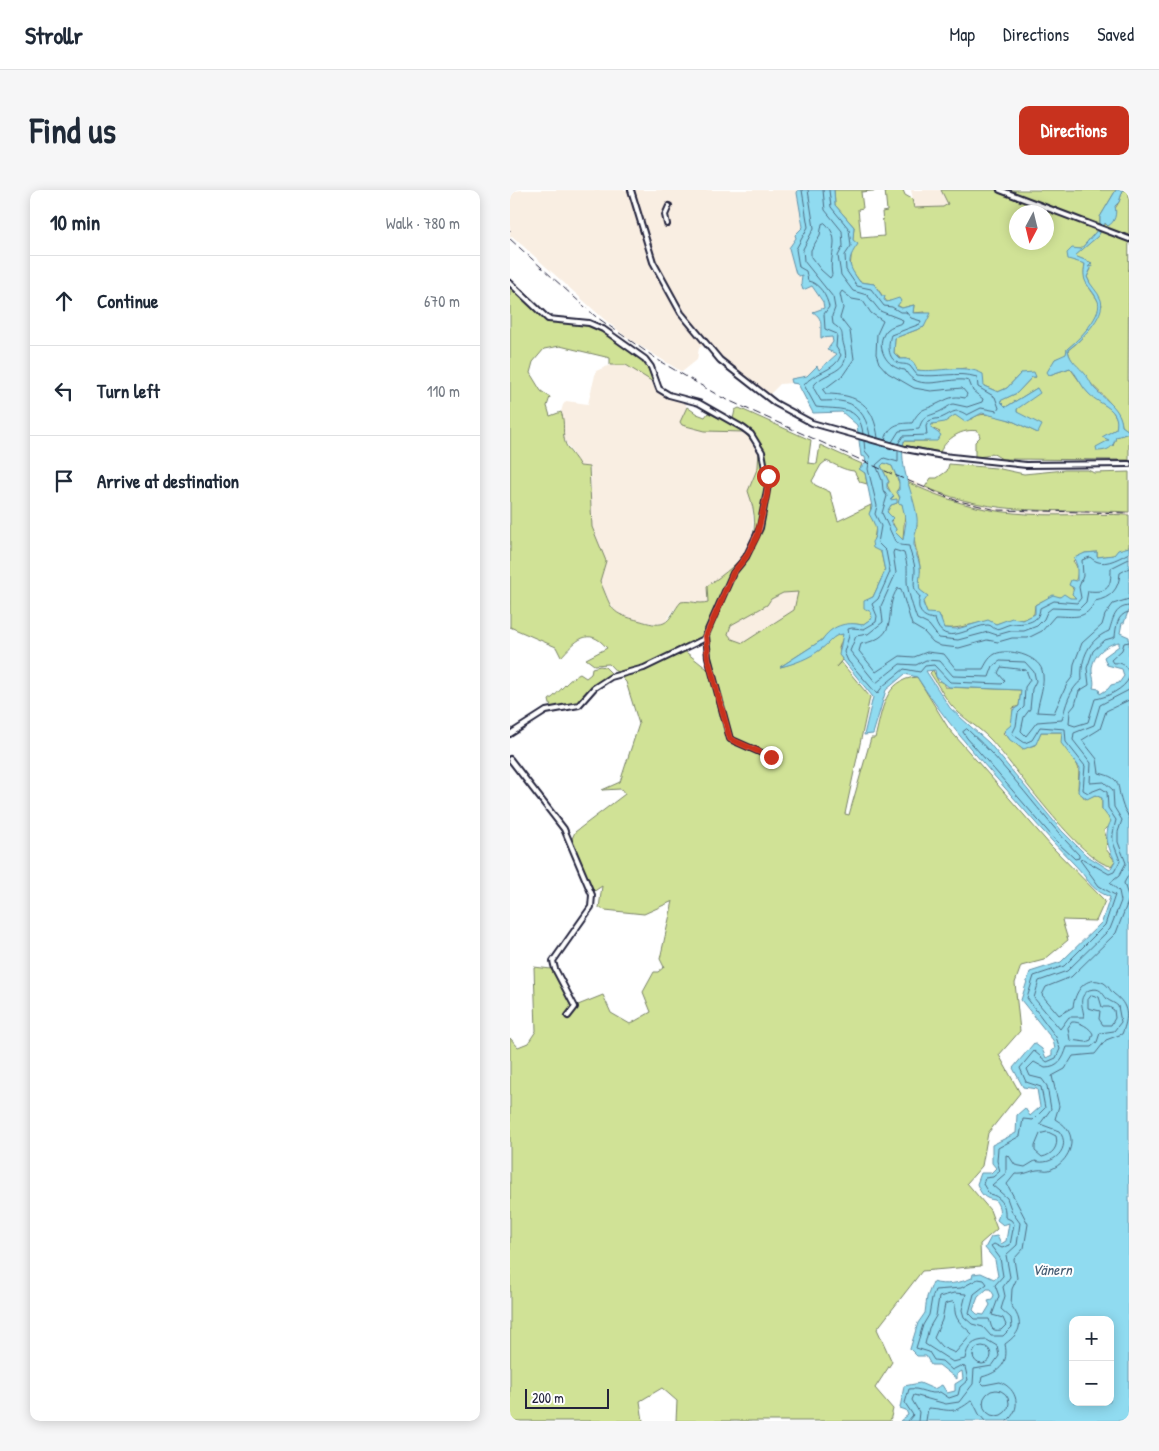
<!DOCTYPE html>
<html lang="en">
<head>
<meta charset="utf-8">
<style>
	body { margin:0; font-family:"Patrick Hand",sans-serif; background:#f6f6f7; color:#1f2937 }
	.controls { position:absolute; right:15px; bottom:15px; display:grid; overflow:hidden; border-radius:10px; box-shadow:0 2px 12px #0003 }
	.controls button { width:45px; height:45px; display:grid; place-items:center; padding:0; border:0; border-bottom:1px solid #e0e1e3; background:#fff; color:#1f2937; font:25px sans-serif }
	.compass { position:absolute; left:499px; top:15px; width:45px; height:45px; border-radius:50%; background:#fff; box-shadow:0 2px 12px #0003; rotate:187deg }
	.scale { position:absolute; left:15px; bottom:12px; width:84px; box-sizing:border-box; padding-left:5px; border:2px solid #22223b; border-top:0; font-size:14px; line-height:18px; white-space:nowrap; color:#22223b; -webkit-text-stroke:4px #fff; paint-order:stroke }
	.stop { position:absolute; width:15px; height:15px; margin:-11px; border:4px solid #c8321e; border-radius:50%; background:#fff }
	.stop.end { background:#c8321e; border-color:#fff; box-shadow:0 1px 5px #0008 }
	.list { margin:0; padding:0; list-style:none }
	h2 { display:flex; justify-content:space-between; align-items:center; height:65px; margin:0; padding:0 20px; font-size:21px }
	h2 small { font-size:16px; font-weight:400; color:#747a83 }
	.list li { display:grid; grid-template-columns:32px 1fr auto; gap:15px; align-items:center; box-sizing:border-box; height:90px; padding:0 20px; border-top:1px solid #e0e1e3 }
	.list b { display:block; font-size:19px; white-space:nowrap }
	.list em { font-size:16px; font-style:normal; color:#747a83 }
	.icon { flex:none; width:28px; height:28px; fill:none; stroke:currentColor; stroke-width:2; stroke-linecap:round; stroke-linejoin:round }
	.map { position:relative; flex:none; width:619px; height:1231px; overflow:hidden; border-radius:10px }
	header { display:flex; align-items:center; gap:30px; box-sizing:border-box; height:70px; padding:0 25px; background:#fff; border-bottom:1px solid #e0e1e3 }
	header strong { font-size:24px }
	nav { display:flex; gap:28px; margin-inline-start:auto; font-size:18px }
	.intro { display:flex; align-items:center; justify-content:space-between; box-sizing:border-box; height:120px; padding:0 30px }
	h1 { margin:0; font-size:35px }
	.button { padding:12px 22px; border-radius:10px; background:#c8321e; color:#fff; font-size:18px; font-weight:700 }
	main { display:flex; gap:30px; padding:0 30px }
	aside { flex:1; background:#fff; border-radius:10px; box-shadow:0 2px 12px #0003 }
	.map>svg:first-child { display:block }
	.built { fill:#f9eee2 }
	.green { fill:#d0e296; stroke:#798268; fill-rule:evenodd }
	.water { fill:#90dbf0; stroke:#6491a8; fill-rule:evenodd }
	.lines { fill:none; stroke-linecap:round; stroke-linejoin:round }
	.shore { stroke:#4e6c83; stroke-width:1 }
	.minor-casing { stroke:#22223b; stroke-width:8 }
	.minor { stroke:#fff; stroke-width:4 }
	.rail { stroke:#22223b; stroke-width:1; stroke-dasharray:8 4; stroke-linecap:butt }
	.route { stroke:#c8321e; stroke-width:6 }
	.labels { text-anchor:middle; stroke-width:4; stroke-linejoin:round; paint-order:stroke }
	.water-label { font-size:15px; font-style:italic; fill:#435a71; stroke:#fff }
</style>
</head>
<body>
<header>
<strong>Strollr</strong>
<nav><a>Map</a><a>Directions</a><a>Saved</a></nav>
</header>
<div class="intro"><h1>Find us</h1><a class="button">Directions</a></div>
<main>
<aside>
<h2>10 min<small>Walk · 780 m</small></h2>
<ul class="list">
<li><svg class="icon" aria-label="ahead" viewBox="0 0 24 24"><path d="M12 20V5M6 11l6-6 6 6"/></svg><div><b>Continue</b></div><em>670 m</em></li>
<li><svg class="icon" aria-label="left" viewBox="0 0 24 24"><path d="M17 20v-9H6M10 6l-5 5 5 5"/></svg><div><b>Turn left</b></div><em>110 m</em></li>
<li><svg class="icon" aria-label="arrive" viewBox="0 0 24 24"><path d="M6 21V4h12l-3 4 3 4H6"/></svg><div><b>Arrive at destination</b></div></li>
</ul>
</aside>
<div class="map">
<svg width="619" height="1231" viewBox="0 0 619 1231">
	<rect width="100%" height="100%" fill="#fff"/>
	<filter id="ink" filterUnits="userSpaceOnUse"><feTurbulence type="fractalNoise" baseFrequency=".02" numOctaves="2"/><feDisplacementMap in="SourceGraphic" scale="10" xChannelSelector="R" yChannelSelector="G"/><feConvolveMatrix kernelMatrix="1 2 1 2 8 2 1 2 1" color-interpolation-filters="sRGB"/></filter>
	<g filter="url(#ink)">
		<path class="built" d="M 12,0 L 288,0 L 287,3 L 293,37 L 279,58 L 283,72 L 292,85 L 294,100 L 302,96 L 313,112 L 314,118 L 303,123 L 309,126 L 310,135 L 318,146 L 322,147 L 327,164 L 308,180 L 307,176 L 297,186 L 281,189 L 282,193 L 270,194 L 260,204 L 226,180 L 198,152 L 189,158 L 187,170 L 172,182 L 119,149 L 95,130 L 2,46 L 0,48 L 0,2 Z
			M 401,0 L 431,0 L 438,14 L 433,17 L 405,19 Z
			M 108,174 L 116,175 L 137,186 L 143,192 L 148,202 L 175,213 L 177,217 L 172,235 L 195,241 L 234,242 L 240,248 L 250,265 L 248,277 L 238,301 L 242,312 L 243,332 L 242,349 L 235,365 L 216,383 L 199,406 L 199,412 L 191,414 L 178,411 L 164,419 L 155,433 L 147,434 L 113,428 L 106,423 L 99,411 L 90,391 L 96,371 L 82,337 L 80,277 L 70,276 L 54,249 L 51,222 L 53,215 L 56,211 L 78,214 L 86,181 L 100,175 Z
			M 397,289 L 444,308 L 485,318 L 514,321 L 596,321 L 619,322 L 619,325 L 523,324 L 479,320 L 437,309 L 397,292 Z
			M 288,402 L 289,406 L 284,420 L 233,453 L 222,449 L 218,444 L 221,435 L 257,415 L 261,409 L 273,403 Z"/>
		<path class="green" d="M 324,0 L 372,0 L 351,2 L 353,18 L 348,19 L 351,48 L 374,46 L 372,22 L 377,21 L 375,0 L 393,0 L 395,5 L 402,9 L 404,18 L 433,17 L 438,14 L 431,0 L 606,0 L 590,27 L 590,37 L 571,59 L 562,59 L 562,68 L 575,74 C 571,95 583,99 590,115 C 587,131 570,149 557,159 L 557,164 L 552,167 L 556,166 L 558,174 L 546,179 L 543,177 L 551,167 L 545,169 L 539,185 L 560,178 L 578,203 L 602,220 L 608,231 L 606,239 L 593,247 L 600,250 L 603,256 L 606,247 L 619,243 L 619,270 L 492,269 L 482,263 L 476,266 L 465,267 L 465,252 L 470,247 L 468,241 C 452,238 437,248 430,262 L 393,255 L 394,251 L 418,251 L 430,242 L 421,238 L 422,234 L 445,225 L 462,229 C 476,215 512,236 528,243 L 507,222 L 507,219 L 527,198 L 496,217 L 489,211 L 507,203 L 522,187 L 526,187 L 511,183 L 497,198 L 488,202 L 474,196 L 456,178 L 421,182 L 407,180 C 404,171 400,168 391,169 L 384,163 L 385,148 L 414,137 L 415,122 L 403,123 L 404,115 L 392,118 L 380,111 L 377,112 L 364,94 L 350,92 L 340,78 L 344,37 L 325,15 ZM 507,22 L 536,22 L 536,52 L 507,52 Z
			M 613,0 L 619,0 L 618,241 L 612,236 C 610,210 562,187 558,160 C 574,149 584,133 592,115 C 588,104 581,98 577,87 L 581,79 L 578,77 L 582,73 L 564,66 L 588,46 L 609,12 Z
			M 0,95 L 26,121 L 38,130 L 84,136 L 94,140 L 131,168 L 142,182 L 143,192 L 116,175 L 100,175 L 100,168 L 50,156 L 34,159 L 23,172 L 20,183 L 31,201 L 40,207 L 37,216 L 40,226 L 51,222 C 56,233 51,244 56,255 C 60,263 66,268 70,276 L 79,277 L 82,337 L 96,371 L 90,391 C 103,421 99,423 131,431 C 138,433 147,436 154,433 C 161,430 165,418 171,412 C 181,410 188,415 198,412 L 197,396 C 235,370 256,350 238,301 L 248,277 L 249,260 L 234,242 L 195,241 L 172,235 L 170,232 L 177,217 L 187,224 L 195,227 L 198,223 L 218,232 L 223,229 L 225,220 L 229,218 L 298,249 L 301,250 L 298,273 L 307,274 L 310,255 L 352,274 L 350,279 L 355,283 L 357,294 L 350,292 L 344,281 C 333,280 327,275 316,271 L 311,275 L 302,291 L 305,295 L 320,302 L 328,331 L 361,315 L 360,324 L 366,337 L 364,349 L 367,359 L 371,362 L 375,381 L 363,407 L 359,409 L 363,428 L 352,435 C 339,432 320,438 312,450 L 270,477 C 283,474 296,468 308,461 C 318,455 321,444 334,444 L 329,458 L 332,470 L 326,477 L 331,472 L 360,507 L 335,624 L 339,625 L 361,548 L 365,548 C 372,522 374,489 407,487 L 439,539 L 541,656 L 595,711 L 586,731 L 552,730 L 558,750 L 534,770 L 511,776 L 505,793 L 510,841 L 489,865 L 510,903 L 478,943 L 472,976 L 457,993 L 480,1020 L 487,1039 L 470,1054 L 471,1076 L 412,1081 L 367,1139 L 382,1172 L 365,1198 L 383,1219 L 380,1231 L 166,1231 L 167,1211 L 152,1198 L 130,1211 L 133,1231 L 0,1231 L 0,848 L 8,857 L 18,853 L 26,841 L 24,777 L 41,779 L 63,817 L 93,805 L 101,823 L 120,834 L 141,822 L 133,802 L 144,782 L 148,782 L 154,777 L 150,769 L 163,711 L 134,724 L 95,720 L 89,718 L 92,696 L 83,702 L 61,651 L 65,642 L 115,604 L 111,599 L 92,600 L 110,592 L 129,534 L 116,492 L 99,474 L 84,475 L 76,469 L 97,458 C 78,435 65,452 51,467 L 46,457 L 0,437 ZM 288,402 L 284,420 L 233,453 L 222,449 L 218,444 L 221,435 L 257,415 L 261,409 L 273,403 ZM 194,446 L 201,482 L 172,459 Z
			M 374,273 L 382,276 L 390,295 L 387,301 L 395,322 L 393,350 L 384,342 L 386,340 L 377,321 L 381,315 L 387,313 L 380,311 L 380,301 L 377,295 L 379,292 L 371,276 Z
			M 439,274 L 486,278 L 514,284 L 555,280 L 578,280 L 584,283 L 619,282 L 619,322 C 544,318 488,328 415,297 L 421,288 L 427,288 L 437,281 Z
			M 397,292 C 431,308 466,320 504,323 C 542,327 581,323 619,325 L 619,357 L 608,361 L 604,365 L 587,367 L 587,362 L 575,363 L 563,371 C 571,380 567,389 562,397 L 566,406 L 564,409 C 549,406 539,406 525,415 L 524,424 C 514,433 499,429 486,434 C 473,428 453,440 434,438 L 431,434 L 431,427 L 417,424 C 414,413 408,401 408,389 C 408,386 411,382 410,378 C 409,362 400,352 407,336 Z
			M 90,476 L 95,477 L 103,485 L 69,513 L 41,518 L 39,510 C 51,502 56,490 70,484 L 76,488 L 81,484 L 82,478 Z
			M 423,480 L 428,491 L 435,493 L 435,497 L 511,500 L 509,516 L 503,518 L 503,534 L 493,543 L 512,559 L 525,555 L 531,542 L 552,542 L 569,579 L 568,599 L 575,609 L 585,605 L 592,608 L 592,619 L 600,626 L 602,635 L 594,640 L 597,650 L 596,659 L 605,671 L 601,676 C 572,673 504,575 481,550 C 469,537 452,528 441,515 C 433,505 427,493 420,483 Z"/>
		<path class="water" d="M 288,0 L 324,0 L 325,15 L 344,37 L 343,50 L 348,54 C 336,71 338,75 350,92 L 364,94 L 372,106 L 375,106 L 374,110 L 377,112 L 389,108 L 391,111 L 387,116 L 392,118 L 404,115 L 403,123 L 421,123 L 414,137 L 385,148 L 384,163 L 390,169 C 400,168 404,171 407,180 C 429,183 453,173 473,184 L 474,196 L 488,202 L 497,198 L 511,183 L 524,182 L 526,187 L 522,187 L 507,203 L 490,211 L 496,217 L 527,198 L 530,203 L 507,219 L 507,222 L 532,235 L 528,243 L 500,230 L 472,223 L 455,232 L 445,225 L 435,232 L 422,234 L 421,238 L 431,245 L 427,251 L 394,251 C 388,277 404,303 407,328 C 408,337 404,345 404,354 C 404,362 409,369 410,377 C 411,384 408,392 410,400 L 418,406 L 413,413 L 417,423 L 429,424 L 434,438 L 447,439 L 478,430 L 486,434 L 502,428 L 513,430 L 525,424 L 525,415 L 543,405 L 550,407 L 554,404 L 560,408 L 566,408 L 562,404 L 564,398 L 559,395 L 561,390 L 567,391 L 567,376 L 564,368 L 575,363 L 587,362 L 587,367 L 604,365 L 608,360 L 619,357 L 619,419 L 614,433 L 612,433 L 610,443 L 619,447 L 619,1231 L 390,1231 L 398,1225 L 396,1220 L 390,1218 L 394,1196 L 410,1193 L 424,1199 L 432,1195 L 437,1203 L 445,1201 L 445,1194 L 453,1189 L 452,1181 L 447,1184 L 447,1189 L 429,1175 L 421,1175 L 416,1166 L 407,1166 L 400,1159 L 408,1133 L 415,1123 L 417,1107 L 423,1092 C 435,1096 450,1093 462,1088 L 463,1084 L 471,1083 L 484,1089 L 488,1086 L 485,1070 L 475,1058 L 481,1047 L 487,1046 L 491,1054 L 496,1051 L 499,1033 L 493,1035 L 487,1030 C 491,1022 490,1017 485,1010 C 474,1009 471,1004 467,994 L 471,983 L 481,983 L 486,978 L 482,973 L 482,955 L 506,943 L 507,925 L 515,918 L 520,926 L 530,917 L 527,899 L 513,897 L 503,878 L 524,853 L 532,859 L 536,868 L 542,865 L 542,860 L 545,859 L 543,850 L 511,810 L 520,782 L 551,772 L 592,732 L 600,707 C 578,698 580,690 564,674 C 540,650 518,624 495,598 C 463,562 433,528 407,487 L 395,484 L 376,500 L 363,544 L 354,545 L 363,507 L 329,465 L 333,444 C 322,445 320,453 311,459 C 300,468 284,474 270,477 L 312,450 C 321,436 336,431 352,435 L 362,428 L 361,422 L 354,418 L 354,411 L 363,407 L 375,381 L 371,362 L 363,358 L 362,352 C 369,342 365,334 359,324 L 362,317 L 355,283 L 349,279 L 356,273 L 355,267 L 351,266 L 347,235 L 332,222 L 303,223 L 288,194 L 282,193 L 281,189 L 297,186 L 307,176 L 309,180 L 327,164 L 317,160 L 323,152 L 322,147 L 311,148 C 310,136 314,129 303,122 L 314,118 L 313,112 L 302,96 L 293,100 L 291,94 L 292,85 L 289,86 L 286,84 L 279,58 L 286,48 L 285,45 L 293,37 L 287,3 ZM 374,273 L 382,276 L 389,292 L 389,300 L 386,301 L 390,307 L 388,313 L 392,314 L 396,332 L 393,350 L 385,342 L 386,339 L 380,331 L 383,328 L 377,322 L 381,315 L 387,313 L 387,309 L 380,310 L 384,306 L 377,298 L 377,293 L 379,292 L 371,276 ZM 609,452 L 609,456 L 594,467 L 597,475 L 612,479 L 614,486 L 609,493 L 601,495 L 598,499 L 590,504 L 589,499 L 583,498 C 585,492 583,488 582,482 C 581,466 596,454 609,452 ZM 425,480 L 426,487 L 439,497 L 511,500 L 509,516 L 503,520 L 501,535 L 494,541 L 500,550 L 514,559 L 526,554 L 531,542 L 552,542 L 551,553 L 570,578 L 568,602 L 577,609 L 585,605 L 592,608 L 592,619 L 601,631 C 593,645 598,657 605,671 L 600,680 L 576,665 L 552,641 L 479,553 L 440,518 L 416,481 ZM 477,1099 L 480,1099 L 484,1105 L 482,1110 L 478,1111 L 480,1115 L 474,1125 L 467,1124 L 463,1120 L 468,1107 ZM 563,1130 L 600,1130 L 600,1212 L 563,1212 Z
			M 606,0 L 613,0 L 609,12 L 605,16 C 607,24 605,32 598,36 L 595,33 L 588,46 L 565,66 L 582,73 L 578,77 L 582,76 L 577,87 C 580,96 588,101 591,110 C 596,126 570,151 558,160 C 560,172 569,176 576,185 C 580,190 581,195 585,199 C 596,211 611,218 612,236 L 619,241 L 619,243 L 606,247 C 603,258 598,261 587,261 L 586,257 L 599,250 L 592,247 L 606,239 C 611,218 591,216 579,204 C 571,197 568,185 560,178 L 539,185 L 537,182 L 545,169 L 556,164 L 557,159 C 567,151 596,123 587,109 C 579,94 571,94 575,74 L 558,69 L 557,63 L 562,58 L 571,59 L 590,37 L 590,27 Z"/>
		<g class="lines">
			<path class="shore" d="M 292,0 L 298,37 L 286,59 L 289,77 L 296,81 L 298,91 C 309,93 317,106 319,117 L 314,124 L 315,139 L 327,144 L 326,157 L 331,165 C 325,182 303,182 294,195 L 306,217 C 328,220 350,214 353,244
				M 298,0 L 304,38 L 293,59 L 294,71 L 323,107 L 325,118 L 322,126 L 323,134 C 336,143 330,143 334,156 C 343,185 312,180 303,197 L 311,211 C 318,211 328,210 335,212 C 351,216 358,232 360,246
				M 313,0 L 315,20 L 332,41 L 333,56 L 328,66 L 331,85 L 343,101 L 357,105 L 370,121 L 393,130 L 392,133 C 387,135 381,136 377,140 C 363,155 377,179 395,180 C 408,205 439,185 459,191 L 463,201 L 473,209 L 472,212 L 457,217 L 443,214 C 438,216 435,219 431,221 C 419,227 413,224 409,239 L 389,241 L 382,252
				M 319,0 L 321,17 L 339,39 L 341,56 L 335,65 L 336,80 L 347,96 L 361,99 L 374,116 L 382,117 L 390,122 L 396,122 L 401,128 L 411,131 L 410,134 L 381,145 C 378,154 377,168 388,173 C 392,175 395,173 400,176 L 407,185 C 427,188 447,181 467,187 L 468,197 L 485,207 L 489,218 L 487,221 L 471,218 L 457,225 C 445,217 443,223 431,228 C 427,229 423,229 419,231 L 416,236 L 417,245 L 393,246 L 388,254
				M 315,33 C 333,50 318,63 322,85 L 320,88 L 311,80 L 301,67 L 301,60 L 310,45 L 312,34 Z
				M 368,248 C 364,215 348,204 316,204 L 313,200 L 333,185 L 344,169 L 340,141 L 330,128 L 333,118 L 330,104 L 332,101 L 342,109 L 353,111 L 361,123 L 373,131 L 367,144 L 366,164 L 369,173 L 378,183 L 404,198 L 421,201 L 452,198 L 457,204 L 455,208 C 442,205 438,209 427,214 C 413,221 411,217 402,233 C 388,233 379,235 375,250
				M 354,251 L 355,261 L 360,267 L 358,279 L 367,316 L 365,324 L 371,336 L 368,353 L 376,361 L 380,382 L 368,409 L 362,414 L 367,426 L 366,432 L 354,439 L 342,438 L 338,439 L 339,446 L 334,462 L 338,471 L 367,504 L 373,496 L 394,479 L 410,482 L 415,476 L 424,475 L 440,492 L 492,494 L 495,491 L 488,483 L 491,477 L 516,480 L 520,490 L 515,497 L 514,517 L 508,523 L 506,536 L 502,544 L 515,553 L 522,550 L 530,537 L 555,539 L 556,552 L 575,576 L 573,600 L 578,603 L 591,598 L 597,602 L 598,618 L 606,630 C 600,653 603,650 610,671 L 604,682 L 599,684 L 573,669 L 570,670 L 589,696 L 605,705 L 595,735 L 554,776 L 524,786 L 517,808 L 546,847 L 550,859 L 546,868 L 537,872 L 524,861 L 510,878 L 516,892 L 531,897 L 535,918 L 523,930 L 513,929 L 510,946 L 488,958 L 487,971 L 490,981 L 483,987 L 475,988 L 473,994 L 479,1004 C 491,1006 496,1015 495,1027 L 501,1030 L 504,1034 L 500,1055 L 492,1058 L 484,1054 L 481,1056 L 490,1068 L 493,1086 L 485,1095 L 489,1106 L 482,1125 L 493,1128 L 496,1135 L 491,1140 C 480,1142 482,1136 479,1129 L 465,1129 L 459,1123 L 464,1104 L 477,1094 L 474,1090 L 468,1089 L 451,1098 L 425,1100 L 422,1108 L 419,1125 L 413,1135 L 406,1158 L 419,1162 L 424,1170 L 432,1171 L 442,1180 L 450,1176 L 455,1177 L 458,1190 L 450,1197 L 448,1205 L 439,1208 L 430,1202 C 419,1206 410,1197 399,1199 L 395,1213 L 403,1225 L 398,1231
				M 388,260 L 388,272 L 374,268 L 366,275 L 372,290 L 373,300 L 377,306 L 372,323 L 385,351 L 390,355 L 399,356 C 400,364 405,372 405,380 C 405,391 401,398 410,407 C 406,420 412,428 425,429 C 433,460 461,435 478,435 C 481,435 483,438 485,439 C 490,439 496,435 501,434 C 513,433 529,435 530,418 L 544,411 L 567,413 L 571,408 L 569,397 L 573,386 L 572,370 L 580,367 C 592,379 607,369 619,363
				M 619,369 L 601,378 C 601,397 599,403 578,401 L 576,412 L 569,419 L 542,418 L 537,422 L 534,429 L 527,436 L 514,441 L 501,441 L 487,445 L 478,442 L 448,450 L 429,448 L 419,435 L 407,429 C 404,421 397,399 397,391 C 397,377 398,377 394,363 L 384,360 L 383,363 L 386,383 L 371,416 L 373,432 L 358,444 L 346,446 L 340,461 L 366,493 L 390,474 L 406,475 L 416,470 L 430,471 L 443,486 L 479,487 L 483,476 L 490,471 L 515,472 L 524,482 L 526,491 L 522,499 L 520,519 L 514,527 L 511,541 L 516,546 L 527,532 L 552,530 C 555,517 560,498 572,490 C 570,469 579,449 599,441 C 603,430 604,417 619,416
				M 619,378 L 610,383 C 609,399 601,408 585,411 C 576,431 563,426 545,426 L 532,441 L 518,448 L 502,448 L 488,452 L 477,450 L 449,458 L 431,456 L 423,452 L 414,442 L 402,435 L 391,399 L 388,398 C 371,421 394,446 351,454 L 349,461 L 366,482 L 390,466 L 404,467 L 417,462 L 434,464 L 446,479 L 473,479 C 476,474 478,468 485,464 C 498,458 527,465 532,480 C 536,493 529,508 527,522 L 544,523 L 557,494 L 563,486 L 564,474 L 572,453 L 592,435 L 595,425 L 603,414 L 619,409
				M 619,422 C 607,424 606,437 605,447 L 595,450 L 583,461 L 577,478 L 579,495 L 569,501 L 565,515 L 560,521 L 559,534 L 565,536 L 578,532 L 585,509 C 595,508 615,499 619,488
				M 619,452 L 614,453 L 612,460 L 601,470 L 603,473 C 612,472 616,475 619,483
				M 619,510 L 596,521 L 590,539 L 572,550 L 587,569 L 589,583 C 613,589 606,594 612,613 C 613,618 617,622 619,628
				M 457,539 C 499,577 530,625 569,665 L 569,668 L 565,669 L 548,653 L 457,548 L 453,542 Z
				M 582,805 L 589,807 L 592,817 L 599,817 L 604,820 L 605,828 L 601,835 L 593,835 L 589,829 L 590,821 L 578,818 L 578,810 Z
				M 562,832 C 569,831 581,838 583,844 L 581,850 L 576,852 L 560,850 L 558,838 Z
				M 538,942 L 546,946 C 549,957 542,965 532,967 L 525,961 L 525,956 L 530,944 Z
				M 443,1112 L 445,1114 C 443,1130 452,1134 462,1144 L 445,1163 L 432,1157 L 424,1148 L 432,1130 L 435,1114 Z
				M463 1165a9 9 0 1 1 18 0a9 9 0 1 1-18 0Z
				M473 1213a13 13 0 1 1 26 0a13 13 0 1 1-26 0Z
				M 408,1231 L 409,1222 L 402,1210 L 404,1205 L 436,1214 L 449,1212 L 463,1194 L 464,1179 L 482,1176 L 489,1166 L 487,1156 L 477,1150 C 463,1150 457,1156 455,1169 L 443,1172 L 415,1154 L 419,1138 L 426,1126 L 429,1107 L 444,1103 L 456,1104 L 452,1120 L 454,1127 L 462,1134 L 473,1137 L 481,1146 L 493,1146 L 502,1137 L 501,1128 L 491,1119 L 495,1106 L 493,1097 L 500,1087 L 496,1065 L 507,1055 L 510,1033 L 502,1022 L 497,1008 L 482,995 L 496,983 L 496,965 L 499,966 L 505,975 L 515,977 L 525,971 C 542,977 563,958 549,941 L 530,934 L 541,919 L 537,896 L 532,889 L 520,886 L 517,879 L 524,872 L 535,878 C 549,878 553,869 557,857 L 581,857 L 587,852 L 590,843 L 604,841 L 611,832 L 608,816 C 605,813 599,811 597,809 C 591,802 591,797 579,800 C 567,808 573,816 574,827 L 559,827 L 550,839 L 524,808 L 529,791 L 557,781 L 600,739 L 611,711 L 609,701 L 600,693 L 609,686 L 616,673 L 608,652 L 608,642 L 612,630 L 604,617 L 603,600 L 594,592 L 580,593 L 581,573 L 563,550 L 564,543 L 584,535 L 590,515 L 619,500
				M 416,1231 L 418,1218 C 439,1219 443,1226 462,1210 L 469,1224 L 475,1231
				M 497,1231 C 512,1219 508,1199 490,1192 L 474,1195 L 471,1192 L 472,1187 C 490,1182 499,1173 495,1154 C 513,1141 513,1132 501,1115 L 502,1099 L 507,1088 L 504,1069 L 514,1058 L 518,1034 L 497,994 L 505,984 C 516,985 519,981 527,980 C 532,979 535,981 539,980 C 555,975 568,954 557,939 C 554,934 549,932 545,929 L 549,916 L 542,886 L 555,879 L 563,866 L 585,864 L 596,850 L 612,844 C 619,827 619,815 604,804 C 600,801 599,796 594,793 C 575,784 565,802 563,817 L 549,825 L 532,805 L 536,797 L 561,787 L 606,743 L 619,709 L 614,693 L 619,684"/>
			<g class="minor-casing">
				<path id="minor" d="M 121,0 L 143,72 L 171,123 L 210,170 L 265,213 L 302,233 L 395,259 L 433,266 L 516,275 L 619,274
					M 490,0 L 619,49
					M 157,34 L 155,25 L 159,16
					M 0,93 L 38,129 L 79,133 L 93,139 L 135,169 L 141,177 L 149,199 L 159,205 L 189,213 L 233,238 L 241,244 L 252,262 L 258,295 L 250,338 L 236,367 L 223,383 L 194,449 L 134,478 L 101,487 L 84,498 L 69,515 L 36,521 L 0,544
					M 196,446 L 198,467 L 220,549 L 261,567
					M 0,569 L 54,639 L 82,705 L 81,717 L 43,771 L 45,779 L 65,817 L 58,826"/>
			</g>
			<use href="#minor" class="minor"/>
			<path class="rail" d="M 0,40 L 0,41
				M 0,49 L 85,126 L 151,172 L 211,207 L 382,284 L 445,310 L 487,320 L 619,323"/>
		</g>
	</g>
	<g class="lines" filter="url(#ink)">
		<path class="route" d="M 258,286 L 257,304 L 247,346 L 236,367 L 223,383 L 196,446 L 198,468 L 220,549 L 261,567"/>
	</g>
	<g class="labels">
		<g class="water-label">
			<text x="542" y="1085">Vänern</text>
		</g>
	</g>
</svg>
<div class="controls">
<button>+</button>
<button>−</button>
</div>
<svg class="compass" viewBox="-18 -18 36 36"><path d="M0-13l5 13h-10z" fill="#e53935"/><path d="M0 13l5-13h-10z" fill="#747a83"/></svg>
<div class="scale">200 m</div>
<div class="stop" style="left:258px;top:286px"></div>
<div class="stop end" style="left:261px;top:567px"></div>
</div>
</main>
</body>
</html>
